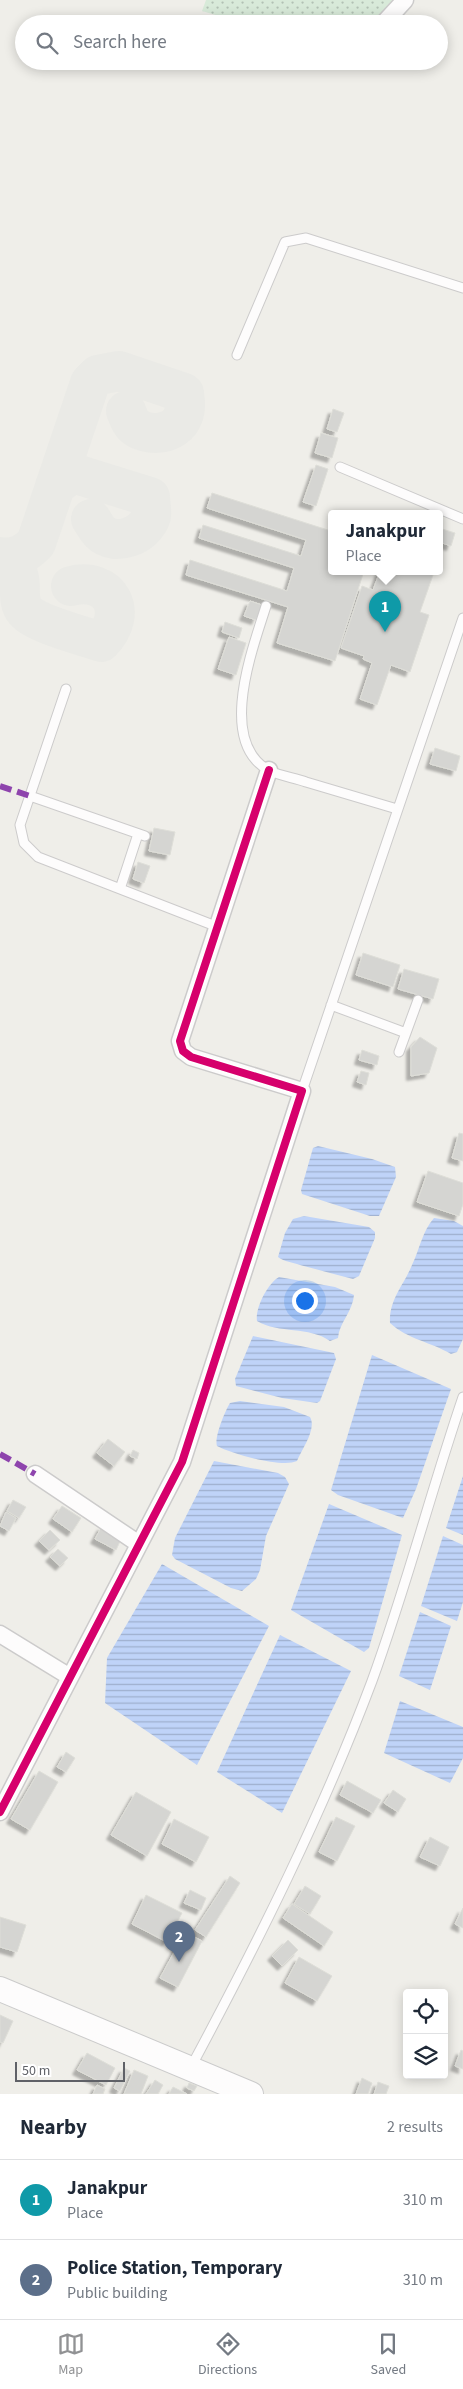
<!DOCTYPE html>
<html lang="en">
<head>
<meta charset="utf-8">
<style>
	body { margin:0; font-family:"Source Sans 3",sans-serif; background:#f6f6f7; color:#1f2937 }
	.controls { position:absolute; right:15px; bottom:15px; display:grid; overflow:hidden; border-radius:5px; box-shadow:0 2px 12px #0003 }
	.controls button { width:45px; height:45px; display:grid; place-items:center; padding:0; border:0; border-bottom:1px solid #e0e1e3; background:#fff; color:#1f2937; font:25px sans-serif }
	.scale { position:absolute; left:15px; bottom:12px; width:110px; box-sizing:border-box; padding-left:5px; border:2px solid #5f6167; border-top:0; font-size:14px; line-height:18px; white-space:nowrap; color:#5f6167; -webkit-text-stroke:4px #fff; paint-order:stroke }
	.you { position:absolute; left:304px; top:1300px; width:18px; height:18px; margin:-12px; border:4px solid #fff; border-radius:50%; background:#1a73e8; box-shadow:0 0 0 8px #1a73e833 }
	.badge { display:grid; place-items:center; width:32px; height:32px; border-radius:50%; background:#919294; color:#fff; font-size:16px; font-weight:700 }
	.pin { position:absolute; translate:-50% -41px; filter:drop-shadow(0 1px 2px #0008) }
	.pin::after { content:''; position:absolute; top:26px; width:18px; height:15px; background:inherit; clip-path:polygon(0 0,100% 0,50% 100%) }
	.popup { position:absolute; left:328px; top:510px; width:115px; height:65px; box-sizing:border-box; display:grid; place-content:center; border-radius:5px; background:#fff; filter:drop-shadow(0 1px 4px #0005); font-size:16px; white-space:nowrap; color:#747a83 }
	.popup b { font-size:19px; color:#1f2937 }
	.popup::after { content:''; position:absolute; left:50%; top:100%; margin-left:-10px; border:10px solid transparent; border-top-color:#fff }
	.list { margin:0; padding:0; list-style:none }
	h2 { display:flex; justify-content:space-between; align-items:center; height:65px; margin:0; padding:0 20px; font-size:21px }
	h2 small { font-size:16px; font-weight:400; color:#747a83 }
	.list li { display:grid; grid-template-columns:32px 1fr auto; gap:15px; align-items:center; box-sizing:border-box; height:80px; padding:0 20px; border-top:1px solid #e0e1e3 }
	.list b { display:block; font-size:19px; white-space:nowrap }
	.list p { margin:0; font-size:16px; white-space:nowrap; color:#747a83 }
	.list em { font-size:16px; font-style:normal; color:#747a83 }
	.icon { flex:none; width:28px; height:28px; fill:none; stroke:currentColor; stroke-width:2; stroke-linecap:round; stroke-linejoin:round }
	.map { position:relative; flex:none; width:463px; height:2094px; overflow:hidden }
	.search { position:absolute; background:#fff; box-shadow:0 2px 12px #0003; left:15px; right:15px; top:15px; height:55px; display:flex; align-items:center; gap:12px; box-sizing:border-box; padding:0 18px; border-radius:28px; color:#747a83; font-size:19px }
	.sheet { height:225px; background:#fff }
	nav { display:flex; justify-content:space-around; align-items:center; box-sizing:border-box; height:70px; border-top:1px solid #e0e1e3; background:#fff; font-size:14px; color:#747a83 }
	nav a { display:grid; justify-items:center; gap:2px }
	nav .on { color:#919294 }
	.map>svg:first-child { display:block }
	.green { fill:url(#green-dots) }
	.water { fill:url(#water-rules) }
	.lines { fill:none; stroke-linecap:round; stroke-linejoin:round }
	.taxiway { stroke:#eaeae6; stroke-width:40 }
	.building { fill:#d5d5d2; stroke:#deded8; filter:url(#shadow) }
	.service-casing { stroke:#cccbcb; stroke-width:11 }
	.minor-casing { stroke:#cccbcb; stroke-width:19 }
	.secondary-casing { stroke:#cbcbcb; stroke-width:26 }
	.service { stroke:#fdfcfc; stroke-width:9 }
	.minor { stroke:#fdfcfc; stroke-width:16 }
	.secondary { stroke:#fdfcfc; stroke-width:24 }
	.quiet { stroke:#8e44ad; stroke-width:6; stroke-dasharray:12 6; stroke-linecap:butt }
	.cycleway-casing { stroke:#fff; stroke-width:11 }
	.cycleway { stroke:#d6006c; stroke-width:8 }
</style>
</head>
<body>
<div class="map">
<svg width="463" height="2094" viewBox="0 0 463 2094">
	<defs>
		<pattern id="green-dots" width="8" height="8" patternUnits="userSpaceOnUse" patternTransform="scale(1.25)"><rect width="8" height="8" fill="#d8ead9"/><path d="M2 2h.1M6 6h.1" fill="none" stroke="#b2c1b4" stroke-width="1.8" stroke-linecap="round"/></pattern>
		<pattern id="water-rules" width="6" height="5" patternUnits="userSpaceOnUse" patternTransform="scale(1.25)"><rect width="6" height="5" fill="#bfd3f8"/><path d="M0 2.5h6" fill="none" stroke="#9eafcd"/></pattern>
		<filter id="shadow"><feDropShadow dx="-4.5" dy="4.5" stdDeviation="1" flood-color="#0004"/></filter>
	</defs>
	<rect width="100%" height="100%" fill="#efeee9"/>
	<path class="green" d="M 206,0 L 392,0 L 378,24 L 246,24 L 202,11 Z"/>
	<path class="water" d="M 318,1146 L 372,1159 L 395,1167 L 396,1177 L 379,1216 L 370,1216 L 302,1194 L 301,1190 L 313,1148 Z
		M 304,1216 L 369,1227 L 375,1232 L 375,1238 L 359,1276 L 353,1279 C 335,1274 318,1270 300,1265 C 292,1262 285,1262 278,1257 L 285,1233 L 293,1219 Z
		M 434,1218 L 454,1221 L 463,1226 L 463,1339 L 457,1352 L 451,1354 C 431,1342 407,1339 390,1323 C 389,1299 404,1285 412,1265 C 420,1248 422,1232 434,1218 Z
		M 279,1277 L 335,1287 L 354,1295 C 353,1311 339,1323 338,1338 L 330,1341 C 309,1326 279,1334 257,1321 C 255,1308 268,1283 279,1277 Z
		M 253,1336 L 334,1353 L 336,1359 L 320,1401 L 317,1403 L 282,1398 L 236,1386 L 235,1379 Z
		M 372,1355 L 451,1389 L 416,1489 L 403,1518 L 338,1495 L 331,1490 Z
		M 240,1401 L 284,1407 L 310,1417 C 317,1429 302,1449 297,1461 C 282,1468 232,1454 217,1446 C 214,1438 225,1411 230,1403 Z
		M 214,1461 L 278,1473 L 285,1477 L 289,1484 L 266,1536 L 260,1570 L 256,1579 L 242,1591 L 231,1588 L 175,1559 L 172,1555 L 175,1538 Z
		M 463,1476 L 463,1535 L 446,1528 Z
		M 329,1504 L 402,1535 L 369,1648 L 364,1652 L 291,1610 Z
		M 443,1536 L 463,1545 L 463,1602 L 457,1621 L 421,1606 Z
		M 162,1564 L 269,1626 L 197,1765 L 105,1703 L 107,1658 Z
		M 420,1612 L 451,1626 L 430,1690 L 399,1676 Z
		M 280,1635 L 351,1671 L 282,1813 L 217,1772 Z
		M 400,1701 L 463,1727 L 463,1758 L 450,1783 L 384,1753 Z"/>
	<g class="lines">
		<path class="taxiway" d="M 55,486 L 67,477 L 76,474 L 150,497 C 150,502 152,511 151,516 C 145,536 115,547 100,532 C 96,528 94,523 91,519
			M 0,557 C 16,559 25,554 36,543 L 90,383 L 98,375 L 119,371 L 184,393 C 185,401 186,409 183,416 C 176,435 147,438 133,425 C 130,422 128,416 126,411
			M 1,558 C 5,560 11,563 14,567 C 25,580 15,599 25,611 C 36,624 84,636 101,642 C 130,613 110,576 71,586"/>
	</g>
	<path class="building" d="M 333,409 L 344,413 L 337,432 L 327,429 Z
		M 321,433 L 338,438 L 332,458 L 315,453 Z
		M 316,465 L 328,469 L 316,506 L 303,502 Z
		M 212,493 L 331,531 L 331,571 L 364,571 L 335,661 L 277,643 L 288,607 L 186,575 L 190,560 L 287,591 L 294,568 L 199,538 L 203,525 L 301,556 L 306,540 L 207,508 Z
		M 439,528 L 455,533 L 451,546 L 439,542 Z
		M 380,571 L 421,571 L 433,575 L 420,612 L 429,615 L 410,672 L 391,665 L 377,705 L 360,699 L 372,663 L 363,659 L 364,656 L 341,648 L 362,586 L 373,590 Z
		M 250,601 L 262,605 L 256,620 L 244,616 Z
		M 225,622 L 242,628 L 239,638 L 222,632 Z
		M 229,637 L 246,643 L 236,675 L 218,669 Z
		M 435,748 L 460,756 L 456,771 L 430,764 Z
		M 154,828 L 175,832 L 170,855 L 149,851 Z
		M 138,862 L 150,866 L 144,883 L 133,879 Z
		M 363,953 L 400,965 L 393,987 L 356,975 Z
		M 404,969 L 439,979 L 433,999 L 398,989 Z
		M 420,1037 L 437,1048 L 429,1073 L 411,1076 L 411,1047 Z
		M 362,1050 L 379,1056 L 377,1065 L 359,1060 Z
		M 361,1071 L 369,1073 L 366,1085 L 357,1082 Z
		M 459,1133 L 463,1134 L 463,1161 L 452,1158 Z
		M 428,1171 L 463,1183 L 463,1204 L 459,1216 L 417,1202 Z
		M 108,1439 L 125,1452 L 114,1466 L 97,1453 Z
		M 133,1450 L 139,1453 L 137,1459 L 130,1456 Z
		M 13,1500 L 26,1507 L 19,1518 L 7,1511 Z
		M 62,1506 L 81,1518 L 72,1532 L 53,1519 Z
		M 6,1512 L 16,1518 L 9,1531 L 0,1526 Z
		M 102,1526 L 122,1537 L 116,1550 L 95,1539 Z
		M 50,1530 L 60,1540 L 49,1550 L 39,1541 Z
		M 58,1549 L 68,1558 L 60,1566 L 50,1557 Z
		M 66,1752 L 75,1758 L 66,1772 L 57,1767 Z
		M 39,1771 L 58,1782 L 30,1830 L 11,1819 Z
		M 347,1781 L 381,1800 L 373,1813 L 340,1795 Z
		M 393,1790 L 406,1799 L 398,1812 L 384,1803 Z
		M 136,1792 L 171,1812 L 147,1856 L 111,1835 Z
		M 336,1817 L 355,1826 L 337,1861 L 319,1852 Z
		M 174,1819 L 209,1837 L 196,1862 L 162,1844 Z
		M 430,1837 L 449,1847 L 440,1866 L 420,1857 Z
		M 230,1876 L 240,1883 L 206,1937 L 195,1930 Z
		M 305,1886 L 321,1896 L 310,1914 L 294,1904 Z
		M 190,1890 L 206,1898 L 201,1910 L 184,1903 Z
		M 146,1895 L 182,1913 L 167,1942 L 132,1924 Z
		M 292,1904 L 333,1932 L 324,1946 L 283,1918 Z
		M 463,1908 L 463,1928 L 455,1924 Z
		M 0,1917 L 26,1925 L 17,1952 L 0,1947 Z
		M 185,1932 L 202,1941 L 178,1987 L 160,1978 Z
		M 288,1940 L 298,1950 L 282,1966 L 272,1956 Z
		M 299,1957 L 332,1976 L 317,2001 L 285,1983 Z
		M 0,2015 L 13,2021 L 3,2043 L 0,2042 Z
		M 461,2050 L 463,2051 L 463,2069 L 455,2066 Z
		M 87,2053 L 115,2068 L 106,2085 L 77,2070 Z
		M 124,2068 L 130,2071 L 120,2091 L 114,2088 Z
		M 134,2070 L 148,2076 L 141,2094 L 124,2094 Z
		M 362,2078 L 372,2083 L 368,2094 L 356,2094 Z
		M 155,2080 L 163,2085 L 158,2094 L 146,2094 Z
		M 378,2082 L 389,2086 L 386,2094 L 374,2094 Z
		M 189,2083 L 197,2086 L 194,2091 L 187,2088 Z
		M 97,2085 L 105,2089 L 103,2094 L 93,2094 Z
		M 173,2087 L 187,2094 L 169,2094 Z"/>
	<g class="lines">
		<g class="service-casing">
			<path id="service" d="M 237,355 L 285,242 L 306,238 L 463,288
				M 340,467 L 463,519
				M 266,606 C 253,648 216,743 270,771 C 281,776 295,778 306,782 C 337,791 367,800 397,809
				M 66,689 L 20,825 L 24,843 L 38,857 L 218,927
				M 30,796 L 145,836
				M 120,889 L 138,834
				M 331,1005 L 406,1033
				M 399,1052 L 418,1000
				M 302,1091 L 463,618
				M 191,2067 C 258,1942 322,1814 372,1681 C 406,1588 431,1491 463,1397"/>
		</g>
		<g class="minor-casing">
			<path id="minor" d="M 383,24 L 405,0
				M 35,1474 L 139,1544
				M 0,1634 L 70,1677
				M 0,1812 L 182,1462 L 302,1091 L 191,1057 L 183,1051 L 180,1041 L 269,770"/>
		</g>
		<g class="secondary-casing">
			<path id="secondary" d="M 0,1989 L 251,2094"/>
		</g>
		<use href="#service" class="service"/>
		<use href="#minor" class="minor"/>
		<use href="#secondary" class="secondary"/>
		<path class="quiet" d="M 0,786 L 30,796
			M 0,1454 L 35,1474"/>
		<g class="cycleway-casing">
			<path id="cycleway" d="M 0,1812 L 182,1462 L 302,1091 L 191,1057 L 183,1051 L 180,1041 L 269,770"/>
		</g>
		<use href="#cycleway" class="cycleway"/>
	</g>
</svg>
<div class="controls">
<button><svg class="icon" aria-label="locate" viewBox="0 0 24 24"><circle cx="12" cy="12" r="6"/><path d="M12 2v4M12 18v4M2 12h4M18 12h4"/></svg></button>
<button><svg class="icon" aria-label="layers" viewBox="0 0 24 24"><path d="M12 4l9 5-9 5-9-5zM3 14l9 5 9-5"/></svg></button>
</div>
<div class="scale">50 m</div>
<div class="you"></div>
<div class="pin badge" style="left:385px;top:632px;background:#0f9aa8">1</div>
<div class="popup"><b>Janakpur</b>Place</div>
<div class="pin badge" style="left:179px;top:1962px;background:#5c6f8a">2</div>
<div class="search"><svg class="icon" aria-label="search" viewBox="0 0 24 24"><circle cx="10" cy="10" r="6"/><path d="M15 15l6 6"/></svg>Search here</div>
</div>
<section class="sheet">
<h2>Nearby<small>2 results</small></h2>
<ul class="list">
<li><span class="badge" style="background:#0f9aa8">1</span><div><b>Janakpur</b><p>Place</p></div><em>310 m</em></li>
<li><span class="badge" style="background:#5c6f8a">2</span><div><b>Police Station, Temporary</b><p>Public building</p></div><em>310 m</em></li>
</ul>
</section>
<nav>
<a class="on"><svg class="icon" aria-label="map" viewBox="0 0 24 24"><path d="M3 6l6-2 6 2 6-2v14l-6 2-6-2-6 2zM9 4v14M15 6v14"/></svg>Map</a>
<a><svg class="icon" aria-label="directions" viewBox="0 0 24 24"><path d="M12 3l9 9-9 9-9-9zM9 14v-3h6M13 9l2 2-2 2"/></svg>Directions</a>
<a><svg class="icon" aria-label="saved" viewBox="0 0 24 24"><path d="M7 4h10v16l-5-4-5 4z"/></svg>Saved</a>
</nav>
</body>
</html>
